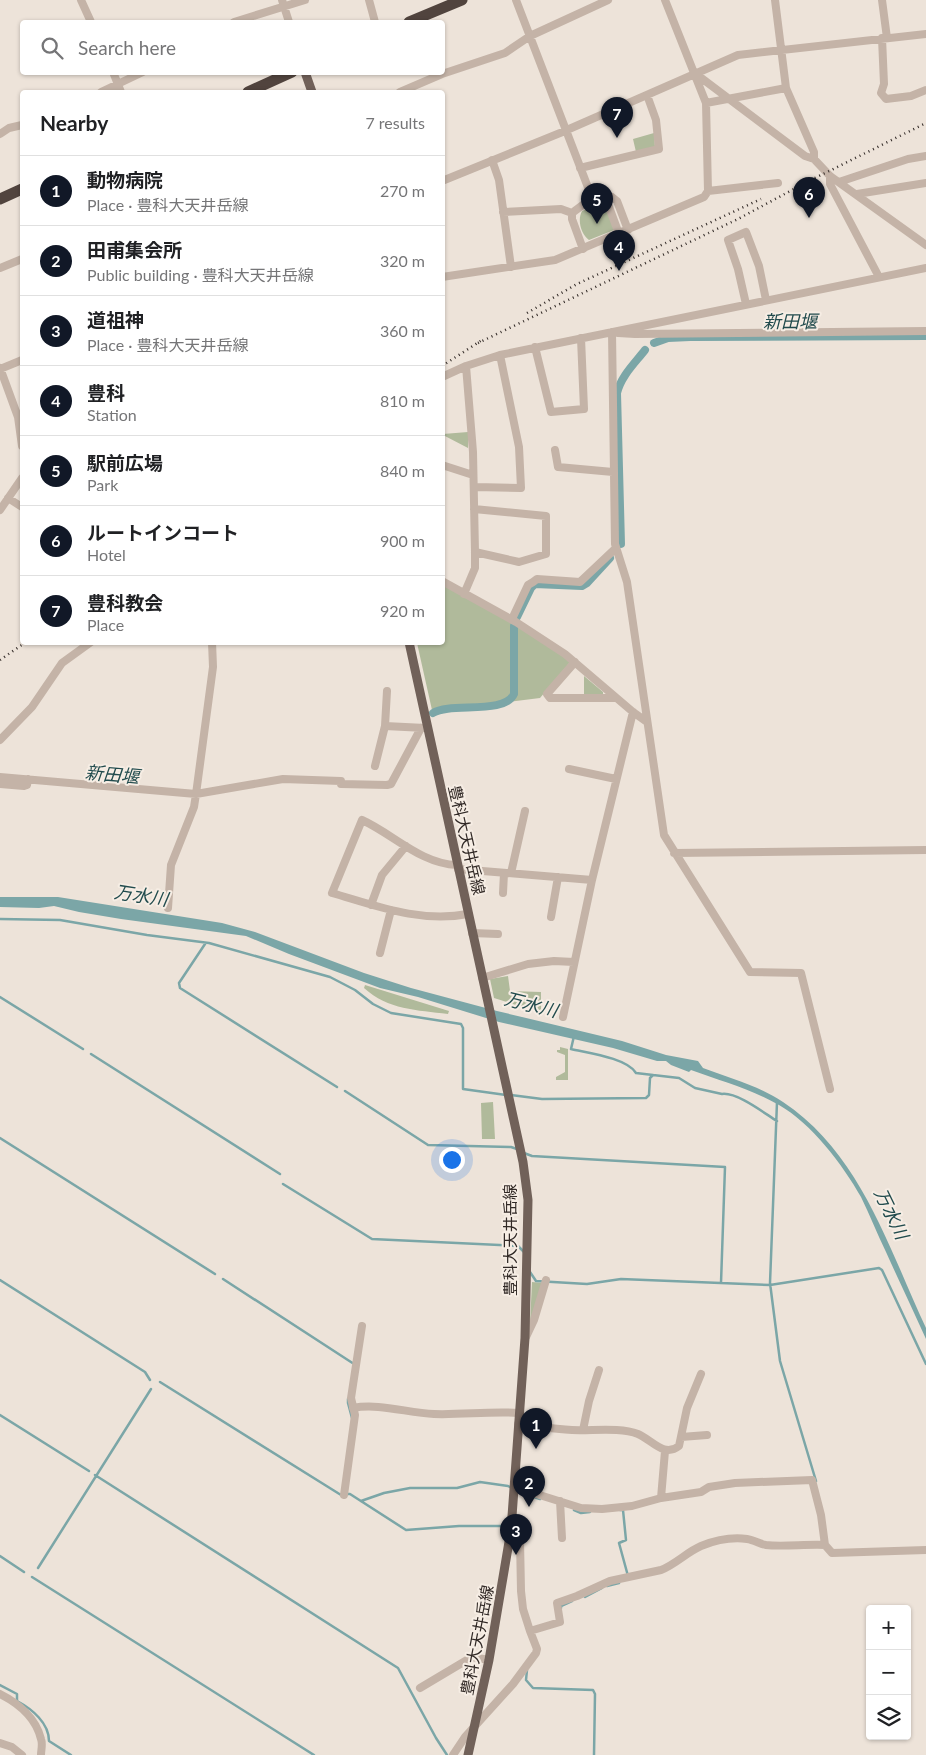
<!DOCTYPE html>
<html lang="en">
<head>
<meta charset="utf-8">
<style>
	body { margin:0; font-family:Lato,"Noto Sans JP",sans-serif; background:#f2f2f2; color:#202124 }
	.controls { position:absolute; right:15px; bottom:15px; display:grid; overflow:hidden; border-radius:5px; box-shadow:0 1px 4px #0004 }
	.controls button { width:45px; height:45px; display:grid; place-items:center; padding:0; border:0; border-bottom:1px solid #e0e0e0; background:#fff; color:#202124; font:25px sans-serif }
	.you { position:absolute; left:451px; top:1159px; width:18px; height:18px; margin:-12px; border:4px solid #fff; border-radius:50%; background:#1a73e8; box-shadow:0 0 0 8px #1a73e833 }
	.badge { display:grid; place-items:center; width:32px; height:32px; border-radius:50%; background:#111827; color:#fff; font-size:16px; font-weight:700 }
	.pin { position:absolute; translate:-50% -41px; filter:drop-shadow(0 1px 2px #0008) }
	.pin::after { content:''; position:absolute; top:26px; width:18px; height:15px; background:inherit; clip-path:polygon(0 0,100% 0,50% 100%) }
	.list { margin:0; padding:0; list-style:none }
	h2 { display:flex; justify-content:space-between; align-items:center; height:65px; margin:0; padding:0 20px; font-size:21px }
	h2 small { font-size:16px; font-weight:400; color:#757577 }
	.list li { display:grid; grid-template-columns:32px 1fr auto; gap:15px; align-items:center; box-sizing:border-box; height:70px; padding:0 20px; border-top:1px solid #e0e0e0 }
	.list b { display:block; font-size:19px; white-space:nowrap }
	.list p { margin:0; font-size:16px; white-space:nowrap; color:#757577 }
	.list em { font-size:16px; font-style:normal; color:#757577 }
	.icon { flex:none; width:28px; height:28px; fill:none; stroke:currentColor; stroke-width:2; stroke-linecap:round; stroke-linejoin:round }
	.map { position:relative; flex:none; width:926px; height:1755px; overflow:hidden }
	.search { position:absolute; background:#fff; box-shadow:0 1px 4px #0004; left:20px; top:20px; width:425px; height:55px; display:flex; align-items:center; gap:12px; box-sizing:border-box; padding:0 18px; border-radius:5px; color:#757577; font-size:19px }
	.panel { position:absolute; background:#fff; box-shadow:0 1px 4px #0004; left:20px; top:90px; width:425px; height:555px; border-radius:5px }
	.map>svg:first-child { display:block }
	.green { fill:#b0ba9b }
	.water { fill:#7ba6a7 }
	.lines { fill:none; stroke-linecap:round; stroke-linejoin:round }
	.stream { stroke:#7ba6a7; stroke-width:2.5 }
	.canal { stroke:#7ba6a7; stroke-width:8 }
	.minor { stroke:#c4b3a7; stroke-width:8 }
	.major { stroke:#716159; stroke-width:9 }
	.highway { stroke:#51443e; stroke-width:11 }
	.rail { stroke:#312926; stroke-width:2.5; stroke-dasharray:1 4; stroke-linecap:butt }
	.labels { text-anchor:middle; stroke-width:4; stroke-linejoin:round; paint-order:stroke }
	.street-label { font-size:16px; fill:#312926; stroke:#f6ede4 }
	.water-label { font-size:18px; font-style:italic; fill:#214b4d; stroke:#f6ede4 }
</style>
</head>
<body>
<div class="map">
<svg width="926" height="1755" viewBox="0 0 926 1755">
	<rect width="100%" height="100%" fill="#ede3d9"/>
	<path class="green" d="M 654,133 L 655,147 L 636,152 L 633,139 Z
		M 600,204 L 606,206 L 614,230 L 589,240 C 581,234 577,220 582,211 Z
		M 468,432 L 468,448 L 443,435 L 443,434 Z
		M 443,583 L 513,623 L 571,661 L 540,698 L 475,706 L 440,707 L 432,710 L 417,643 L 442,642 Z
		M 584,676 L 603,692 L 603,694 L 584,695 Z
		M 508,976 L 510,991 L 541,992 L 541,1010 L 526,1008 L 494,998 L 490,979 Z
		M 365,985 L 449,1011 L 448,1014 C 417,1010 388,1010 364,988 Z
		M 560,1047 L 568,1049 L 568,1080 L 556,1080 L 556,1077 L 565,1072 L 565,1055 L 557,1052 L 557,1050 L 560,1050 Z
		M 493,1102 L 495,1139 L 482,1139 L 481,1103 Z
		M 532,1282 L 543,1283 L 530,1324 Z"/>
	<path class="water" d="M 0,897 L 58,897 L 222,923 L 255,932 L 364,973 L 411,988 L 497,1011 L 622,1041 L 666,1055 L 698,1061 L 703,1068 C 730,1078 759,1086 783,1102 C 861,1154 888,1247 926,1328 L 926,1339 C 913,1310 899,1281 886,1252 C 877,1234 870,1215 861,1197 C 843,1165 811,1123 779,1105 C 751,1089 721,1081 691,1070 L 689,1072 L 671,1065 L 666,1061 L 657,1061 L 613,1048 L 499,1022 L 418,997 L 380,988 L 289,954 L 246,936 L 121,919 L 79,912 L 54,906 L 39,908 L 0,907 Z"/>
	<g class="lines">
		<path class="stream" d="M 0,919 L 60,920 L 147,935 L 209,943 L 330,977 L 355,990 L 373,1004 L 391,1013 L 461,1024 L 463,1028 L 463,1089 L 506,1095
			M 205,944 L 179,983 L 180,988 L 337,1087
			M 0,997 L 83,1049
			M 574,1036 L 571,1049 C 588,1053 627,1058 636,1073 L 653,1075
			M 91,1054 L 280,1174
			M 345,1091 L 428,1145 L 511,1147 L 517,1149
			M 511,1095 L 542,1099 L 646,1098 L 649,1095 L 650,1078 L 653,1075 L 679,1078 L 695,1088 L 722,1094 C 737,1092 764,1113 777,1121
			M 777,1102 L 770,1283 L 780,1361 L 816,1481
			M 0,1138 L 215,1274
			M 524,1153 L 532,1156 L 725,1167 L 721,1283
			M 283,1184 L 372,1239 L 518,1246 L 524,1252
			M 530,1272 L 536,1281 L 587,1284 L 621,1279 L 770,1285 L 879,1268 L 882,1270 L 926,1364
			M 223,1279 L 354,1364
			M 0,1280 L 145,1372 L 150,1380
			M 160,1382 L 341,1495
			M 348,1399 L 348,1403 L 352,1418
			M 0,1415 L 89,1471
			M 95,1475 L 398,1668 L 436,1738 L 447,1755
			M 519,1492 L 540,1499
			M 347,1494 L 350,1494 L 406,1530 L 459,1526 L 508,1526
			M 361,1501 L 384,1493 L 410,1488 L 457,1488 L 480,1482 L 508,1486 L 512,1488
			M 574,1510 L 581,1513 L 590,1512
			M 620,1510 L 623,1510 L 626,1540 L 619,1543 L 628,1576
			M 514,1526 L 520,1527 L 522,1537
			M 0,1556 L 24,1572
			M 38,1568 L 151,1389
			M 32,1577 L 314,1755
			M 607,1586 L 619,1583
			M 585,1597 L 602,1588
			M 561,1608 L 561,1606 L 572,1601
			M 527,1670 L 526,1680 L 533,1688 L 593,1690 L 595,1694 L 594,1755
			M 0,1685 L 17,1694 L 17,1701 C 32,1709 49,1723 49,1741 L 71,1755"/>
		<path class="canal" d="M 654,343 L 668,338 L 690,337 L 926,336
			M 621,544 L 617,393 C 621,376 635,363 645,350
			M 517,617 L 531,588 L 535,584 L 582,586 L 587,583 L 610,558
			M 433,713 C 450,702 505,715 514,694 L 514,626"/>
		<path class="minor" d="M 81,0 L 91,22
			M 282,0 L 289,22
			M 369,0 L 375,22
			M 516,0 L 589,190 L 590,197 L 584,204
			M 775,0 L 786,88 L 814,152 L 814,159
			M 882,0 L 887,38
			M 234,22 L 305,0
			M 882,38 L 884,84 L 881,93 L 886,99 L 911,96 L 926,90
			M 113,72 L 121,92
			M 696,74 L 805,156 L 814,159 L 830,176 L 926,245
			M 101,92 L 143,72
			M 400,92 L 442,74 L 505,53 L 530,36 L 608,0
			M 706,103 L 786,88
			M 0,134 L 9,128 L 22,125
			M 492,160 L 499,180 L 511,267
			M 580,168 L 659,149 L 656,120 L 647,95
			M 830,176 L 830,184 L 879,277
			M 442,181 L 560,133 L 738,55 L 926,34
			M 839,182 L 908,159 L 926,156
			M 708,191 L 778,183
			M 857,194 L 926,183
			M 601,196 L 605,196 L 619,234
			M 503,212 L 561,209 L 572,213
			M 583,249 L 572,219 L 572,213 L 584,204 L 605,196 L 612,197 L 617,201 L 628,230
			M 0,268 L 22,259
			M 442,277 L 555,260 L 704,197 L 708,191 L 706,103 L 665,0
			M 746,304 L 738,269 L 728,240 L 746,232 L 759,266 L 766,300
			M 612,332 L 615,544 L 627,582 L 664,835 L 750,972 L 801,973 L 830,1089
			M 618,333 L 635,334 L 926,331
			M 535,347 L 551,412 L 584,409 L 581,338
			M 0,368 L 18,417 L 22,446
			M 0,369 L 22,360
			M 442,377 L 466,366 L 500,355 L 926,268
			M 555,450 L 558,467 L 613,472
			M 442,465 L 473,475
			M 475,487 L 521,488 L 519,447 L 500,355
			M 8,498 L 22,507
			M 474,509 L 546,516 L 546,554 L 519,562 L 475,552
			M 0,510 L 22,478
			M 442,581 L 516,622 L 565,654 L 633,712 L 647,722
			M 464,594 L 475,568 L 475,552 L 473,452 L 466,366
			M 512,619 L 528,585 L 533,582 L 537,579 L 580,582 L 616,548
			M 575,662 L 547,694 L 550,698 L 615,698
			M 385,726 L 425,728
			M 0,740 L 32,707 L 62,663 L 91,642
			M 375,766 L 385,726 L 387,691
			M 569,769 L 616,779
			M 0,777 L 196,794 L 283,779 L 341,781 L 341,784 L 387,785 L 391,784 L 421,728
			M 0,784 L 24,786 L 27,785 L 28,779
			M 674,853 L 926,850
			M 457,865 C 421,864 393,834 362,820 L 332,893 C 377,906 420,923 468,914
			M 458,869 L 592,880
			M 511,873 L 525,811
			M 503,893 L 504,873
			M 371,905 L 382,875 L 406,846
			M 168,908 L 171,865 L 194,807 L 196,794 L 213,667 L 212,642
			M 551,917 L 558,877
			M 472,933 L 498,934
			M 380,953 L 391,910
			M 482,978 L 528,964 L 554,961 L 574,962
			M 563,1017 L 592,880 L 633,712
			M 526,1337 L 534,1320 L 546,1280
			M 353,1408 C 379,1403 408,1413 434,1414 C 462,1415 490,1411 519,1413
			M 518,1424 C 536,1426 554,1429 572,1430 C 592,1431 620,1427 638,1434 C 652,1440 664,1458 679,1446 L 687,1408 L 701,1374
			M 583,1430 L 589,1401 L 599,1370
			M 681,1437 L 707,1435
			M 514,1487 L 581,1508 L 602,1509 L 632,1506 L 661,1498 L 701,1492 L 709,1487 L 735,1483 L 812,1480 L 821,1515 L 825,1545 L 832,1553 L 926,1550
			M 344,1495 L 355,1415 L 351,1398 L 362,1326
			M 661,1498 L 665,1451
			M 560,1501 L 562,1538
			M 511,1530 L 520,1540 L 521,1591 L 523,1609 L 530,1631
			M 420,1688 L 472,1657 L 489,1660
			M 0,1694 C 18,1703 36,1718 41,1739 C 43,1744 41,1750 41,1755
			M 0,1743 L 12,1747 L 22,1755
			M 453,1755 L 465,1737 L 513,1684 L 536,1653 L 537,1649 L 530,1631 L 560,1622 L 557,1603 L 577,1596 L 610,1581 L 661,1570 C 676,1564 687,1552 701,1546 C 716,1540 732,1537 747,1539 C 754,1540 760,1544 766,1545 C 782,1547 807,1544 825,1545"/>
		<path class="major" d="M 305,72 L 312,92
			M 409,642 L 523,1162 L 528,1200 L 525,1338 L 511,1530 L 489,1660 L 468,1755"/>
		<path class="highway" d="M 409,22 L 462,0
			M 248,92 L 292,72
			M 0,199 L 22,189"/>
		<path class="rail" d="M 527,313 L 577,284 L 761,199
			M 478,343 L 738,219 L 807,182 L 926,123
			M 442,366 L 482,340
			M 0,660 L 26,642"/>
	</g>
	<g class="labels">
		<g class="street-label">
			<text transform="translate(467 840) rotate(77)" y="6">豊科大天井岳線</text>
			<text transform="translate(510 1240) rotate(-90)" y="6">豊科大天井岳線</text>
			<text transform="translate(477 1640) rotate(-79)" y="6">豊科大天井岳線</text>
		</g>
		<g class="water-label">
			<text x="790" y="328">新田堰</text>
			<text transform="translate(112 775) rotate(5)" y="6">新田堰</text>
			<text transform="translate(141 896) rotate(9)" y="6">万水川</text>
			<text transform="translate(531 1005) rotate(14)" y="6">万水川</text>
			<text transform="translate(891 1214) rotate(64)" y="6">万水川</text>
		</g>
	</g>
</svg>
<div class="controls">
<button>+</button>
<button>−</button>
<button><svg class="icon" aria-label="layers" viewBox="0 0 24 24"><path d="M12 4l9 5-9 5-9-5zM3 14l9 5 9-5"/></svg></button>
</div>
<div class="you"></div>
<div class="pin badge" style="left:536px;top:1449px">1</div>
<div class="pin badge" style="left:529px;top:1507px">2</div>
<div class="pin badge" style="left:516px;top:1555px">3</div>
<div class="pin badge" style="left:619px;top:271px">4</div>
<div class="pin badge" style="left:597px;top:224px">5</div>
<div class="pin badge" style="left:809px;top:218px">6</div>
<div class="pin badge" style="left:617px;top:138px">7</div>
<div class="search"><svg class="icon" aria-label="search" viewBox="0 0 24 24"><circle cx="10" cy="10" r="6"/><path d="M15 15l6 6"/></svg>Search here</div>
<section class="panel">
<h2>Nearby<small>7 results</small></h2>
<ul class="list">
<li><span class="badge">1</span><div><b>動物病院</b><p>Place · 豊科大天井岳線</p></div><em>270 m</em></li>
<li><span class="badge">2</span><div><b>田甫集会所</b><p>Public building · 豊科大天井岳線</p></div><em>320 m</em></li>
<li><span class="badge">3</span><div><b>道祖神</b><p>Place · 豊科大天井岳線</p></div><em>360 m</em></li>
<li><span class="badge">4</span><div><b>豊科</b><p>Station</p></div><em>810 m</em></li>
<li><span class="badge">5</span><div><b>駅前広場</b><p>Park</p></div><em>840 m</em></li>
<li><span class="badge">6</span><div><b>ルートインコート</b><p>Hotel</p></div><em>900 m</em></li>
<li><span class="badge">7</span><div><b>豊科教会</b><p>Place</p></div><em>920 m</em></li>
</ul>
</section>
</div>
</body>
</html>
